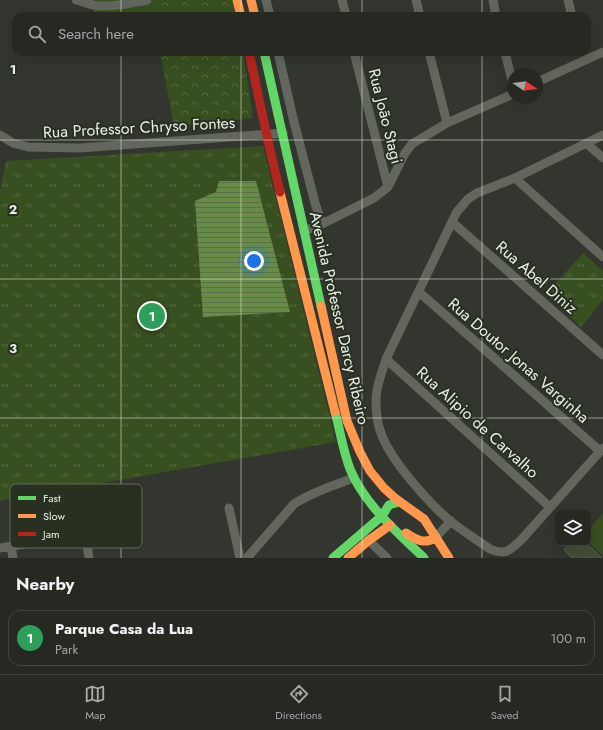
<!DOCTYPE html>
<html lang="en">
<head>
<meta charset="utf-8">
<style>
	body { margin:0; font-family:Jost,sans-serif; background:#32342f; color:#f1f3f6 }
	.controls { position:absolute; right:12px; bottom:12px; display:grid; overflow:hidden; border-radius:8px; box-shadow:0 4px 16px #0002 }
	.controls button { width:36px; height:36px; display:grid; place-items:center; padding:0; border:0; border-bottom:1px solid #424440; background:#262822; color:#f1f3f6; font:20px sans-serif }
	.compass { position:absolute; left:507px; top:68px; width:36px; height:36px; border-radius:50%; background:#262822; box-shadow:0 4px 16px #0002; rotate:103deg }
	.you { position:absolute; left:254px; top:261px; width:14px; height:14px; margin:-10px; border:3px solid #fff; border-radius:50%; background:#1a73e8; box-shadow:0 0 0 6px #1a73e833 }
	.badge { display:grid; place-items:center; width:26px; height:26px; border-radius:50%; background:#a9aea5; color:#fff; font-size:13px; font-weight:700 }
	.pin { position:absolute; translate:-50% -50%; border:2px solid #fff; box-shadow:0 1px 4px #0006 }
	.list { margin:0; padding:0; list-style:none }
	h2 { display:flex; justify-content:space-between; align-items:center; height:52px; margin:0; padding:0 16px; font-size:17px }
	h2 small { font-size:13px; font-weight:400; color:#a4a6a5 }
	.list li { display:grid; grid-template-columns:26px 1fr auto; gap:12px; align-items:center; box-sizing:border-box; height:56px; margin:0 8px 8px; padding:0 8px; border:1px solid #424440; border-radius:12px }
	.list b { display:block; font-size:15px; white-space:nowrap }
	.list p { margin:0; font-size:13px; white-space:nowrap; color:#a4a6a5 }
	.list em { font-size:13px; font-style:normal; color:#a4a6a5 }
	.icon { flex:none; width:22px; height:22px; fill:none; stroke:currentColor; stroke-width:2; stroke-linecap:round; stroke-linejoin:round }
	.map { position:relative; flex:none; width:603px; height:558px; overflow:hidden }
	.search { position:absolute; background:#262822; box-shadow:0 4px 16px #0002; left:12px; right:12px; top:12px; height:44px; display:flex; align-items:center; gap:10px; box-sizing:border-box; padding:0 14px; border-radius:12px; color:#a4a6a5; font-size:15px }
	.sheet { height:116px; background:#262822 }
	nav { display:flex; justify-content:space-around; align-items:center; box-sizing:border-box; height:56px; border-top:1px solid #424440; background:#262822; font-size:11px; color:#a4a6a5 }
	nav a { display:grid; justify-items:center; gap:2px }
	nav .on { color:#a9aea5 }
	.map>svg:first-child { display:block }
	.green { fill:#384f20 }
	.forest { fill:url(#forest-crowns) }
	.park { fill:url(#park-tufts) }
	.water { fill:url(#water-rules) }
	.building { fill:#444c3a; stroke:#575b54 }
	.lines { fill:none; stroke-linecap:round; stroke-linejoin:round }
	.street { stroke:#61675c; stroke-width:9 }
	.fast { stroke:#63d668; stroke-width:9 }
	.slow { stroke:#ff974d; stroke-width:9 }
	.jam { stroke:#b3261e; stroke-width:9 }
	.grid { fill:none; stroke:#e9efe5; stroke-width:1; stroke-opacity:0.55 }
	.labels { text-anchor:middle; stroke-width:4; stroke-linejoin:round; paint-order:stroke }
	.street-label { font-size:16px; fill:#e9efe5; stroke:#283021 }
	.key { fill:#283021; stroke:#62695c; stroke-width:1 }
	.key-label { font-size:11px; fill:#e9efe5 }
	.grid-label { font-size:13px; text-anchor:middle; font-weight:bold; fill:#e9efe5; stroke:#283021; stroke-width:4; stroke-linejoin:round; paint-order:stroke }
</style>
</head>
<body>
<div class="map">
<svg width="603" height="558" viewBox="0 0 603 558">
	<defs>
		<pattern id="forest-crowns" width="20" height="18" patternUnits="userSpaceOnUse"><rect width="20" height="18" fill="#384f20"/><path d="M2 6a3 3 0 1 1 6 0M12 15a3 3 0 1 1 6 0" fill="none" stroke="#556940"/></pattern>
		<pattern id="park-tufts" width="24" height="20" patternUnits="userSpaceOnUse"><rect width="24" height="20" fill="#384f20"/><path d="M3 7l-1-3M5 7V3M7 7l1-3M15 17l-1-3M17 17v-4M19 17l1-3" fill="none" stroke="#556940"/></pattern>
		<pattern id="water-rules" width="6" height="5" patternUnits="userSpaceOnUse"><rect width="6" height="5" fill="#688b47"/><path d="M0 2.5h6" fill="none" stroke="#5a7046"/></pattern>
	</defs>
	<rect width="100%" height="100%" fill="#32362e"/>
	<path class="green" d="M 603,513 L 603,556 L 588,542 L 588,530 Z"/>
	<path class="forest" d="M 97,0 L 235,0 L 238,16 L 92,16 Z
		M 160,52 L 243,52 L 253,118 L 174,126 Z"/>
	<path class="park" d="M 263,146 L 336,442 L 0,501 L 0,190 L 6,161 Z
		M 583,253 L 603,271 L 603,300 L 581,327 L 546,294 Z"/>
	<path class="water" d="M 219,181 L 256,181 L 290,312 L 203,317 L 195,201 L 216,192 Z"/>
	<path class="building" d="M 570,543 L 586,543 L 602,558 L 572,558 L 564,550 Z"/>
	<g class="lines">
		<path class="street" d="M 76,0 C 84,2 91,5 99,6 C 115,7 131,3 147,0
			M 266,0 L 270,16
			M 342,0 L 346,16
			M 416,0 L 420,16
			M 493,0 L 496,16
			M 568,0 L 572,16
			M 278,52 L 293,118 L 315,203 L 322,224
			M 354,52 L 388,187
			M 429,52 L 447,123
			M 505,52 L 513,85
			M 537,82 L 603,52
			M 0,135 L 13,143 L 28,147 L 80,148 L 283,133
			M 603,135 L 515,178 L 477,193 L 468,199 L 456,213 L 452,222 L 386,359 C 382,372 376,386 376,400 C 376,411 377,423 381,433 C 390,460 429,503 450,521 C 463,531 477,540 490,549 C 506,556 510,550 522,539 L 603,448
			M 586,143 L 603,158
			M 515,178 L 603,257
			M 452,222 L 603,355
			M 304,231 L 322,224 L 374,198 L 388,187 L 405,153 L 412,144 L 447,123 L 513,94
			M 419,292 L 600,451
			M 386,359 L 550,507
			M 229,508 L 240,558
			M 365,537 L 387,558
			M 436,537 L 451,521
			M 11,546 L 13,558
			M 0,548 L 72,536 C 88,537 87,545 89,558
			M 247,558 L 294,504 C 312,492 333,486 353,478"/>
		<path class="fast" d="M 264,52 L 321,306
			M 335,412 C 340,430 343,451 350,469 C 365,505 396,531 424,558
			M 333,558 L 382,516 L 389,505 L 399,502"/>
		<path class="slow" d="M 237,0 L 241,16
			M 251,0 L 255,16
			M 280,192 L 335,412
			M 321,306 L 347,421 L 360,452 L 370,471 L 384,488 L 396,499 L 424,519 L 449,558
			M 406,533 C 416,540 425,545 436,537
			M 348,558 L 368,541 L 390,525"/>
		<path class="jam" d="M 249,52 L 270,150 L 280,192"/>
	</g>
	<path class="grid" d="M 121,0 L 121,16M 241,0 L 241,16M 362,0 L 362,16M 482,0 L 482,16M 121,52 L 121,558M 241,52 L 241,558M 362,52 L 362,558M 482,52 L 482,558M 0,140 L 603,140M 0,279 L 603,279M 0,418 L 603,418"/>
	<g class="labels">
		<g class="street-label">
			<text transform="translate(386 116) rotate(76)" y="6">Rua João Stagi</text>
			<text transform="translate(139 127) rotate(-3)" y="6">Rua Professor Chryso Fontes</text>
			<text transform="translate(537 277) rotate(41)" y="6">Rua Abel Diniz</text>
			<text transform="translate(340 318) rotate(77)" y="6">Avenida Professor Darcy Ribeiro</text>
			<text transform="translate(519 360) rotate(41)" y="6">Rua Doutor Jonas Varginha</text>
			<text transform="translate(478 422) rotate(42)" y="6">Rua Alipio de Carvalho</text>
		</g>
	</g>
	<rect x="10" y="484" width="132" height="64" rx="6" class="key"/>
	<rect x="18" y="496" width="18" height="4" fill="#63d668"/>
	<rect x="18" y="514" width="18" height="4" fill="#ff974d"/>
	<rect x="18" y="532" width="18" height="4" fill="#b3261e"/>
	<g class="key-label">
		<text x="43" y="502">Fast</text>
		<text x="43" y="520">Slow</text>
		<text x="43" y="538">Jam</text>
	</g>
	<g class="grid-label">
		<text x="13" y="74">1</text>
		<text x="13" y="214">2</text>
		<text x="13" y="353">3</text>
	</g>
</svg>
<div class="controls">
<button><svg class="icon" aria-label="layers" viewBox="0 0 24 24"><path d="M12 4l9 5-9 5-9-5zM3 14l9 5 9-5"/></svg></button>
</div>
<svg class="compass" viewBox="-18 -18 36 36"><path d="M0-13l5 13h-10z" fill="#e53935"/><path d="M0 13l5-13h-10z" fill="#a4a6a5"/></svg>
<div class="you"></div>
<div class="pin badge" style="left:152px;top:316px;background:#2e9e5b">1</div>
<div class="search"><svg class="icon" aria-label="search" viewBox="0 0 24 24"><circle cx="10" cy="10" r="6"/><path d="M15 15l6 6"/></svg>Search here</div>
</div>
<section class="sheet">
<h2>Nearby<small></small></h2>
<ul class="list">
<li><span class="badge" style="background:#2e9e5b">1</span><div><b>Parque Casa da Lua</b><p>Park</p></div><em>100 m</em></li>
</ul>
</section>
<nav>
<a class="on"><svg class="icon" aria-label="map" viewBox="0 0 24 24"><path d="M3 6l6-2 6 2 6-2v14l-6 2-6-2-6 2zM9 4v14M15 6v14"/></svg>Map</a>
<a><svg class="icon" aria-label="directions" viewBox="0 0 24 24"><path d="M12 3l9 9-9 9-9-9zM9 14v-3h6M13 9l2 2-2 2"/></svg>Directions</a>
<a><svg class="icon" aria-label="saved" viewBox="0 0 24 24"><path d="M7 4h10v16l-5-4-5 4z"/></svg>Saved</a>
</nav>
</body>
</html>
